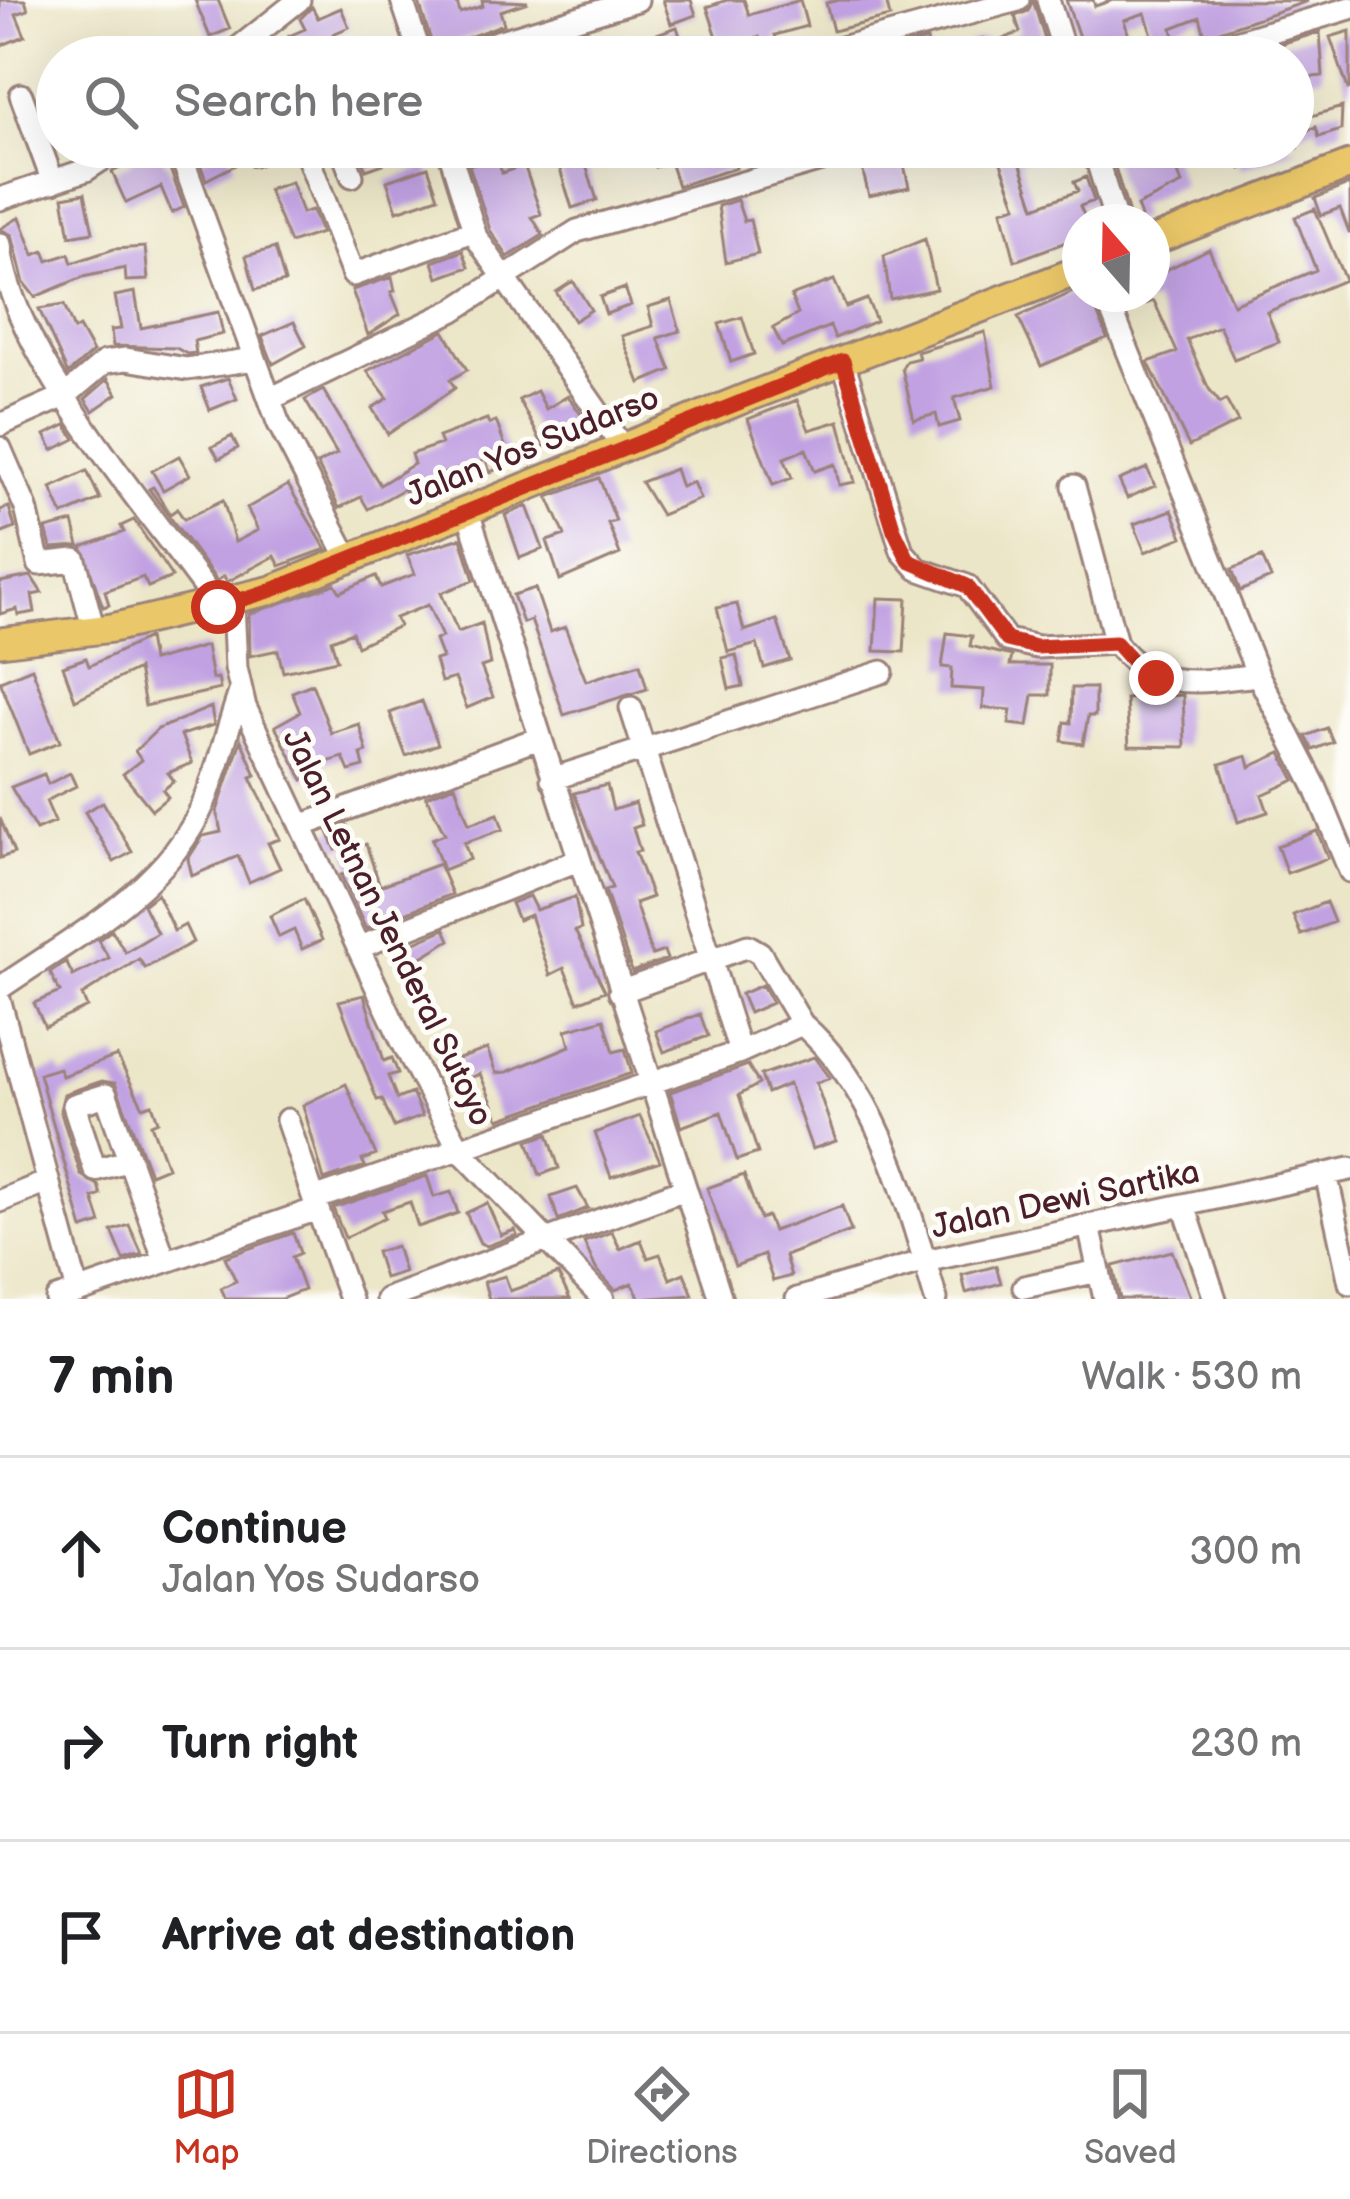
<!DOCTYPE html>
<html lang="en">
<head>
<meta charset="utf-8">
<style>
	body { margin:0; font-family:"Balsamiq Sans",sans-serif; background:#f2f2f2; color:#202124 }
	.compass { position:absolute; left:1062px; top:204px; width:108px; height:108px; border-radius:50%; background:#fff; box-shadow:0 12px 48px #0002; rotate:340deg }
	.stop { position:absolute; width:36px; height:36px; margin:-27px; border:9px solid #c8321e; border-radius:50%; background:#fff }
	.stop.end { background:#c8321e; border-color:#fff; box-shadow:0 3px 12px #0008 }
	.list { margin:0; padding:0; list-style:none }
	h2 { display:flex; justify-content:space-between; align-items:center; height:156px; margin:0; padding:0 48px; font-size:51px }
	h2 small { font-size:39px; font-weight:400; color:#757577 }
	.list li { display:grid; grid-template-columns:78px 1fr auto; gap:36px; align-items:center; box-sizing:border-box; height:192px; padding:0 48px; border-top:3px solid #e0e0e0 }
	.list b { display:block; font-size:45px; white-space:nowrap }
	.list p { margin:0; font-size:39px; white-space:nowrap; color:#757577 }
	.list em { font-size:39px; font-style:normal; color:#757577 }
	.icon { flex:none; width:66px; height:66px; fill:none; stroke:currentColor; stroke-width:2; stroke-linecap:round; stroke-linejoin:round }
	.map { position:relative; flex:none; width:1350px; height:1299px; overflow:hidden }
	.search { position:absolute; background:#fff; box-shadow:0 12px 48px #0002; left:36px; right:36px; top:36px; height:132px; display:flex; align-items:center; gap:30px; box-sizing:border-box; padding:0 42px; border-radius:66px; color:#757577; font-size:45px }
	.sheet { height:732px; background:#fff }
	nav { display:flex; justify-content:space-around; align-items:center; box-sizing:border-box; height:168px; border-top:3px solid #e0e0e0; background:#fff; font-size:33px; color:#757577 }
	nav a { display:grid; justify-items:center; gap:6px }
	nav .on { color:#c8321e }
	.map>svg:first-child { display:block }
	.building { fill:#c1a1e2 }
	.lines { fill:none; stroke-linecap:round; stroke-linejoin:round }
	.minor-casing { stroke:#9b827a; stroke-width:27 }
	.major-casing { stroke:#9b827a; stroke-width:33 }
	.minor { stroke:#fff; stroke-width:21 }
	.major { stroke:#eac769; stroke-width:27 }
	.route { stroke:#c8321e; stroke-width:15 }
	.labels { text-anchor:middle; stroke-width:10; stroke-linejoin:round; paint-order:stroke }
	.street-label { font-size:33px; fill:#4a1f2b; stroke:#fdfcf7 }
</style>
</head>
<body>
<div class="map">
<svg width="1350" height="1299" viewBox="0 0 1350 1299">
	<rect width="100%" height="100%" fill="#fdfcf7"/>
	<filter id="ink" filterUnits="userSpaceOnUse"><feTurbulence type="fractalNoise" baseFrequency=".00833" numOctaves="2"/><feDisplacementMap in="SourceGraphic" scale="24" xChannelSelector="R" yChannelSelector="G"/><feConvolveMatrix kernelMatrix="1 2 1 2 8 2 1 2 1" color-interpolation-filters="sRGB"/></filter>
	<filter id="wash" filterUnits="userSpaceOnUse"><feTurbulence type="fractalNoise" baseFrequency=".004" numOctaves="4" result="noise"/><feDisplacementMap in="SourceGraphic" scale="48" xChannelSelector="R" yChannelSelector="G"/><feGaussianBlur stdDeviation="2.7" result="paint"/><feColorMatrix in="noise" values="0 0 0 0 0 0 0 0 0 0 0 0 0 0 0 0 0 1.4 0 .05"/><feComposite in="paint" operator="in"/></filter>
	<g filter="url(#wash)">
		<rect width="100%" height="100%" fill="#ece6c8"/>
		<g id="blocks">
			<path class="building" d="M 0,0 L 25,0 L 28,10 L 16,14 L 25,36 L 0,46 Z
				M 195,0 L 218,0 L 230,29 L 210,37 Z
				M 427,0 L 456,0 L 460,13 L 483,6 L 482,0 L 528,2 L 500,11 L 504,24 L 434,50 L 419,3 Z
				M 663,0 L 691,0 L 696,15 L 671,24 Z
				M 727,0 L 744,0 L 749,15 L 800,0 L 807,26 L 775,35 L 781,50 L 767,56 L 759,37 L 721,49 L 707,7 Z
				M 839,0 L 886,0 L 890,17 L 833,31 L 826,3 Z
				M 1033,0 L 1050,57 L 1030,57 L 1027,49 L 1006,57 L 960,57 L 971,52 L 968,43 L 984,38 L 987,46 L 1020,32 L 1015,16 L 1028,11 Z
				M 1066,0 L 1093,0 L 1095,6 L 1113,0 L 1308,1 L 1205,36 L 1200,17 L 1172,28 L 1175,39 L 1155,44 L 1145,13 L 1124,20 L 1134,53 L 1086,57 Z
				M 312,7 L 318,18 L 341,8 L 349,27 L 333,34 L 342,57 L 298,57 L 289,36 L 305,29 L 300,19 Z
				M 677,27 L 683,45 L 660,53 L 654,35 Z
				M 1350,31 L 1350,88 L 1348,89 L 1330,37 Z
				M 1320,32 L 1323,76 L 1293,79 L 1293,57 L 1238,57 Z
				M 927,40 L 930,57 L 867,57 Z
				M 1293,82 L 1308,117 L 1342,107 L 1341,130 L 1319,137 L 1316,127 L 1293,136 Z
				M 138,147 L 154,147 L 170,169 L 184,207 L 172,213 L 161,187 L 126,203 L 112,172 L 131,163 Z
				M 226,147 L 235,165 L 206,180 L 199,161 Z
				M 357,147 L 378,150 L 383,164 L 366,170 Z
				M 649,147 L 729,147 L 736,168 L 678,186 L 670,162 L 655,167 Z
				M 995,147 L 1058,147 L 1020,162 L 1035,207 L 1078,191 L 1074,182 L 1086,177 L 1094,201 L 1080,206 L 1087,222 L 1080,222 L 1080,237 L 1015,261 L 1002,210 L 1017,206 Z
				M 1109,147 L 1125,147 L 1128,156 L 1169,147 L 1182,184 L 1137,206 L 1141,217 L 1131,221 Z
				M 1232,147 L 1298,147 L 1298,148 L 1241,169 Z
				M 493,148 L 502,173 L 524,165 L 541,214 L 532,217 L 543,235 L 508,257 L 490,230 L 469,165 L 488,158 Z
				M 901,152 L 909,187 L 869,196 L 861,164 Z
				M 583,156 L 597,200 L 572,208 L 558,163 Z
				M 428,167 L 438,197 L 397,211 L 387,181 Z
				M 291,182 L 302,213 L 312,210 L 321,233 L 290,243 L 268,190 Z
				M 1350,184 L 1350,232 L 1349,232 L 1340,208 L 1321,215 L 1315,198 Z
				M 85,193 L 93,232 L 70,236 L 63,197 Z
				M 737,200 L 744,221 L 750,220 L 758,254 L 726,262 L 718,206 Z
				M 1315,209 L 1345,280 L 1267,312 L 1279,342 L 1234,359 L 1219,326 L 1187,340 L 1209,389 L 1220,403 L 1226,400 L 1238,422 L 1189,446 L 1148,362 L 1177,352 L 1154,301 L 1128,310 L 1121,294 L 1152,294 L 1152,277 L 1209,249 L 1233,304 L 1316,270 L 1295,217 Z
				M 20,217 L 34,255 L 44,251 L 48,261 L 69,254 L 72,263 L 114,249 L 145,247 L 148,280 L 126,281 L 125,268 L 83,277 L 35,297 L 24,283 L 12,235 L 0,229 Z
				M 925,239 L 936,289 L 890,299 L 884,256 Z
				M 275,248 L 285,282 L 255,290 L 246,256 Z
				M 463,251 L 469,267 L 438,278 L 433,262 Z
				M 392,277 L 395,291 L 391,292 L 400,314 L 368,335 L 352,290 Z
				M 834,280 L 846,307 L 867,299 L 876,321 L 835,338 L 830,326 L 782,346 L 773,328 L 798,314 L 791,296 Z
				M 573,281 L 591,310 L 574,321 L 556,292 Z
				M 625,288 L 631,305 L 606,314 L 600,297 Z
				M 1080,289 L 1080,294 L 1090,294 L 1107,338 L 1041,366 L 1018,317 Z
				M 135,292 L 141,328 L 218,312 L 223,334 L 194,341 L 196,353 L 187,354 L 176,348 L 113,346 L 111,330 L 121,329 L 115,296 Z
				M 671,300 L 680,331 L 658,338 L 671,370 L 640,383 L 622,336 L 653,326 L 648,307 Z
				M 64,305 L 74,330 L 79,327 L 93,352 L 68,374 L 39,309 Z
				M 742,317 L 754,354 L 731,362 L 719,324 Z
				M 294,322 L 306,346 L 273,364 L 262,336 Z
				M 444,331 L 467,370 L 450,380 L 455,388 L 388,434 L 372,408 L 388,398 L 367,371 Z
				M 985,332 L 995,386 L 954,398 L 960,421 L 939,427 L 936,414 L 914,420 L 902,368 L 906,361 L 919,358 L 917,352 Z
				M 228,378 L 237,399 L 210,410 L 201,387 Z
				M 108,379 L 117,394 L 93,411 L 85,399 Z
				M 323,390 L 380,485 L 414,464 L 411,454 L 441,444 L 438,437 L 487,419 L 489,424 L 496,421 L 512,464 L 490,472 L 486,460 L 440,475 L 443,483 L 411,500 L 404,489 L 368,509 L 361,497 L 339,508 L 317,464 L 337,454 L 305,400 Z
				M 537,391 L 546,409 L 568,396 L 593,432 L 572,444 L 566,434 L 544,447 L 519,400 Z
				M 797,400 L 809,430 L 839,421 L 855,482 L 839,485 L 835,464 L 815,471 L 806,449 L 784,458 L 792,478 L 773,485 L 748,419 Z
				M 66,425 L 75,439 L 53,450 L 45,435 Z
				M 232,436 L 238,448 L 219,459 L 212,447 Z
				M 179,456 L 190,475 L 163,490 L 152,471 Z
				M 1147,468 L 1155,486 L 1127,498 L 1119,480 Z
				M 675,469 L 681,487 L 693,482 L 700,499 L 661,515 L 641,482 Z
				M 87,471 L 100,499 L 63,515 L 51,488 Z
				M 599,478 L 616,521 L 608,523 L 620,554 L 560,580 L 547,541 L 565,535 L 548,497 Z
				M 288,485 L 326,549 L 280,566 L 275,556 L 227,582 L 224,576 L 217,581 L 149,489 L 153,487 L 170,514 L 177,509 L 184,519 L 223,500 L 235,542 L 258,530 L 247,508 Z
				M 527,506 L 543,549 L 520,558 L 505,515 Z
				M 9,507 L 15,528 L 0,534 L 0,510 Z
				M 1172,510 L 1183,537 L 1145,552 L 1134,524 Z
				M 134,520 L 172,577 L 148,587 L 143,577 L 105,591 L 109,605 L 103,607 L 82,547 L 124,532 L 121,526 Z
				M 73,522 L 79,546 L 51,548 L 46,529 Z
				M 461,538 L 474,580 L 441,593 L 458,632 L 482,623 L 490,664 L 481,667 L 493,697 L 467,708 L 455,678 L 441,682 L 435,660 L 442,658 L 435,640 L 442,637 L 428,605 L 395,618 L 399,626 L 357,646 L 352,632 L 331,640 L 337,660 L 283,672 L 278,650 L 250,656 L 249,614 L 335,584 L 340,592 L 376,576 L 381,587 L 415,574 L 407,555 Z
				M 1262,557 L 1271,578 L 1240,591 L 1232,569 Z
				M 31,576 L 42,593 L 32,595 L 35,612 L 18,615 L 17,609 L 0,614 L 0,582 Z
				M 535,588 L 550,632 L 565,627 L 586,681 L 640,664 L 647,689 L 564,715 L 531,620 L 523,623 L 513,595 Z
				M 878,598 L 907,599 L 904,652 L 875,651 Z
				M 737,604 L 744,631 L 777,620 L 790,660 L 764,668 L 757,644 L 728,652 L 717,608 Z
				M 947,633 L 972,636 L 970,646 L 1012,656 L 1010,665 L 1050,665 L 1050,695 L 1033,695 L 1028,726 L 1009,724 L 1011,710 L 983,708 L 984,690 L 951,688 L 952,668 L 942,667 Z
				M 148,638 L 152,661 L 206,646 L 212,679 L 218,678 L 220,689 L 145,706 L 138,669 L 75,700 L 63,666 L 86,658 L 89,666 Z
				M 736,655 L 743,686 L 729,689 L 722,658 Z
				M 32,668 L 60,742 L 29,754 L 0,681 Z
				M 312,684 L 331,733 L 359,724 L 367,752 L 361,754 L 364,767 L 349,771 L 343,757 L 317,765 L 320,772 L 303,780 L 275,726 L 300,712 L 292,692 Z
				M 1072,688 L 1095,688 L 1095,716 L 1088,716 L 1083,744 L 1062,741 L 1065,722 L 1071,723 Z
				M 1183,695 L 1185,747 L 1129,746 L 1126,699 Z
				M 422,701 L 438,744 L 406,756 L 390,713 Z
				M 211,707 L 214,725 L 181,735 L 192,763 L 168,773 L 174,781 L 163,790 L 168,797 L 152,810 L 123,774 L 141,760 L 135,751 L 158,729 Z
				M 1327,728 L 1333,742 L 1313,750 L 1306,736 Z
				M 241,740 L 256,775 L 251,777 L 280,839 L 268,843 L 280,868 L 249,882 L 238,856 L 192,876 L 188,859 L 203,836 L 221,832 L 217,811 Z
				M 1281,753 L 1295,780 L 1262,795 L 1268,812 L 1238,822 L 1220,764 L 1247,756 L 1250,767 Z
				M 70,773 L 76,786 L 46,801 L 55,822 L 36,830 L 11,787 L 44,774 L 48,784 Z
				M 455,785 L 469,824 L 498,814 L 503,829 L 464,843 L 470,859 L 443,870 L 432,839 L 445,834 L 426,796 Z
				M 607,785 L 613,810 L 635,803 L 642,825 L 633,828 L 640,851 L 635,852 L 652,897 L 635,903 L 652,955 L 664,951 L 667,959 L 632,972 L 605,890 L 612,888 L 574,793 Z
				M 103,802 L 132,852 L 114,862 L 85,812 Z
				M 0,818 L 14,853 L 0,858 Z
				M 347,825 L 354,842 L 336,850 L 328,832 Z
				M 1317,831 L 1328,858 L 1287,873 L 1277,846 Z
				M 366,844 L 380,886 L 439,864 L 452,894 L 366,929 L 341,875 L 353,871 L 346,850 Z
				M 157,894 L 174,931 L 185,925 L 193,942 L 145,968 L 139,959 L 82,995 L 87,1007 L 45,1027 L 34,1003 L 60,992 L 50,973 L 66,962 L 73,976 L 109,958 L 98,940 L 112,930 L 125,952 L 157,933 L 143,905 Z
				M 529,896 L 536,910 L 575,897 L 581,929 L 575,931 L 605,991 L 578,1002 L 564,968 L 550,975 L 530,915 L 518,920 L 511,903 Z
				M 304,899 L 322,940 L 302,949 L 294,930 L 279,937 L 270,916 Z
				M 1326,902 L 1334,922 L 1301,935 L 1293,915 Z
				M 445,929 L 450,940 L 403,968 L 395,951 Z
				M 762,985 L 772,1003 L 749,1013 L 741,994 Z
				M 364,995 L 384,1061 L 392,1058 L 398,1073 L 388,1076 L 397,1099 L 412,1093 L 422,1116 L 394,1127 L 382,1099 L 377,1100 L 339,1001 Z
				M 700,1014 L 708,1036 L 664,1052 L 656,1031 Z
				M 604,1019 L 614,1052 L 625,1049 L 632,1073 L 499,1119 L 480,1074 L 453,1084 L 445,1064 L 487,1049 L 496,1073 L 507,1072 L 570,1046 L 566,1030 Z
				M 117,1056 L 143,1107 L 152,1104 L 158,1121 L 151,1124 L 167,1167 L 150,1174 L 115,1083 L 102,1081 L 64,1094 L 60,1110 L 81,1175 L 98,1185 L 101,1195 L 93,1198 L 101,1223 L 83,1229 L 39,1074 L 59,1068 L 62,1076 Z
				M 814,1057 L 830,1078 L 816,1083 L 836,1141 L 812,1149 L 789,1084 L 767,1093 L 761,1075 Z
				M 748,1065 L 759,1084 L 739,1095 L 758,1153 L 737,1160 L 721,1112 L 681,1127 L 670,1092 Z
				M 346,1084 L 376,1155 L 362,1160 L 365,1166 L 324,1180 L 303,1105 Z
				M 640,1116 L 660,1161 L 611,1177 L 595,1133 Z
				M 548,1134 L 559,1168 L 540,1175 L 528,1141 Z
				M 744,1175 L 760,1219 L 767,1216 L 773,1231 L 842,1206 L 851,1231 L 785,1256 L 791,1276 L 773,1281 L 764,1255 L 735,1266 L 707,1188 Z
				M 427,1176 L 434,1197 L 451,1192 L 458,1213 L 418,1227 L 410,1202 L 382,1211 L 385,1217 L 345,1238 L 333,1208 Z
				M 577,1188 L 588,1208 L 558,1220 L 551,1197 Z
				M 487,1203 L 501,1235 L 515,1230 L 517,1235 L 487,1246 L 480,1243 L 466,1213 Z
				M 129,1225 L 142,1254 L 124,1260 L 112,1231 Z
				M 612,1232 L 620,1249 L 641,1240 L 648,1258 L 660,1254 L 670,1279 L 684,1273 L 693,1295 L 640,1299 L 632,1283 L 615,1290 L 596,1269 L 584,1242 Z
				M 293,1233 L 300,1253 L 292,1257 L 304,1290 L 281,1299 L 226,1299 L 221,1288 L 236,1281 L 225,1257 Z
				M 396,1246 L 404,1272 L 384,1278 L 376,1252 Z
				M 1172,1251 L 1191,1299 L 1120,1299 L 1113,1266 Z
				M 996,1266 L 1001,1283 L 966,1293 L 962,1275 Z
				M 558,1274 L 570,1299 L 489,1299 L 484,1282 L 505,1276 L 510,1291 Z"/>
		</g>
	</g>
	<g filter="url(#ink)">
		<use href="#blocks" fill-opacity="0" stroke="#9b827a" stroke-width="3"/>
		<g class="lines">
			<g class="minor-casing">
				<path id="minor" d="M 402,0 L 421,57
					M 1048,0 L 1066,57
					M 227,57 L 299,0
					M 447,57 L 637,0
					M 808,57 L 1018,0
					M 1185,57 L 1350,8
					M 21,95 L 53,182
					M 178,147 L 278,422 L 348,558
					M 247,147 L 255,154 L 276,147
					M 304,147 L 353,275 L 473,231
					M 341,147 L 352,176
					M 448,147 L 476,237 L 623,448
					M 1093,147 L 1116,222
					M 450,155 L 478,147
					M 0,199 L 86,170 L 121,147
					M 0,244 C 9,353 154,515 218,607
					M 1105,294 L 1258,675 L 1315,786 L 1350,871
					M 843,361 L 902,551 L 918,569 L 967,586 L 1007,640 L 1037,647 L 1116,643 C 1154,694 1203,681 1258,675
					M 270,399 L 454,310 L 577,231 L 866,147
					M 0,425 L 65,396 L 105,362 L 126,359 L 187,369 L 255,359
					M 0,448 L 26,508 L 39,564 L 75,560 L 94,631
					M 1074,486 L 1116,643
					M 468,512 L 721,1299
					M 233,603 L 236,668 L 245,707 L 402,1041 L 460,1150 L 603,1299
					M 631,708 L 740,1052
					M 552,779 L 882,672
					M 301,826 L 539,738
					M 358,948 L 578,860
					M 0,988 C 71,939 167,889 203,805 C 218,770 227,729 240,692
					M 0,1002 L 78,1292
					M 802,1024 C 880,1092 907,1203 936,1299
					M 287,1120 L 314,1199
					M 130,1160 L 95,1170 L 74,1105 L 106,1095 L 165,1261
					M 1326,1174 L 1350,1283
					M 0,1201 L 47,1182
					M 1184,1206 L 1215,1299
					M 1089,1226 L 1105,1299
					M 1024,1287 L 1099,1271
					M 57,1299 L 317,1209
					M 350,1299 L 314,1199 L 740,1052 L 802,1024 L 760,953 L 748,946 L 620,992
					M 387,1299 L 684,1189
					M 797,1299 L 925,1261 L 1350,1169"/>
			</g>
			<g class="major-casing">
				<path id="major" d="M 1152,241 L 1350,165
					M 0,642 L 112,628 L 272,590 L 743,399 L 1080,270"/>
			</g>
			<use href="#minor" class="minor"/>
			<use href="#major" class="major"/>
		</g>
	</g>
	<g class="lines" filter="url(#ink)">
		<path class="route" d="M 218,607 L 272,590 L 843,361 L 894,530 L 909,561 L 967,586 L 1007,640 L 1036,647 L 1116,643 L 1140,670 L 1156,678"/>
	</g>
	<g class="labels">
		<g class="street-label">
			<text transform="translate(532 445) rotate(-22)" y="12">Jalan Yos Sudarso</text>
			<text transform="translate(389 927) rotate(64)" y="12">Jalan Letnan Jenderal Sutoyo</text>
			<text transform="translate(1065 1198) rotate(-12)" y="12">Jalan Dewi Sartika</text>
		</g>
	</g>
</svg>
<svg class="compass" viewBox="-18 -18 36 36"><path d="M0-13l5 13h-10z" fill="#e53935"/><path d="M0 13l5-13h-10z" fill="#757577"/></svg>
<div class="stop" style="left:218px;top:607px"></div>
<div class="stop end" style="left:1156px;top:678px"></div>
<div class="search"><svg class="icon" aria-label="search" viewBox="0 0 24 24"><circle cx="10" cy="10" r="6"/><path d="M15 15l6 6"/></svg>Search here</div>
</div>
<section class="sheet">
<h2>7 min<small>Walk · 530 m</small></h2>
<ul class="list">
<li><svg class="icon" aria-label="ahead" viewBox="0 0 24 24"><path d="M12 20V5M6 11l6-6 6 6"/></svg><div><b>Continue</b><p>Jalan Yos Sudarso</p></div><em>300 m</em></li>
<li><svg class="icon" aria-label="right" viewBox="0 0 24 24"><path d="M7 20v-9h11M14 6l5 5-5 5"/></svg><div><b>Turn right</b></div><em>230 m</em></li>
<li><svg class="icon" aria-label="arrive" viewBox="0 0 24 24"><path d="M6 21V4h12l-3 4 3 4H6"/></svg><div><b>Arrive at destination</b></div></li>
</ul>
</section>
<nav>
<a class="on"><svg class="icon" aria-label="map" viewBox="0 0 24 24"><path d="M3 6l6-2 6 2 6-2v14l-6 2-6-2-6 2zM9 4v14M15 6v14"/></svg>Map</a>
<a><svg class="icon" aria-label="directions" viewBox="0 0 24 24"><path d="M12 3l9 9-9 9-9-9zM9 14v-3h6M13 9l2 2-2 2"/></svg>Directions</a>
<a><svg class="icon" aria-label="saved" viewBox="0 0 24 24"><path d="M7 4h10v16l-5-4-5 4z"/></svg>Saved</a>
</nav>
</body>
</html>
